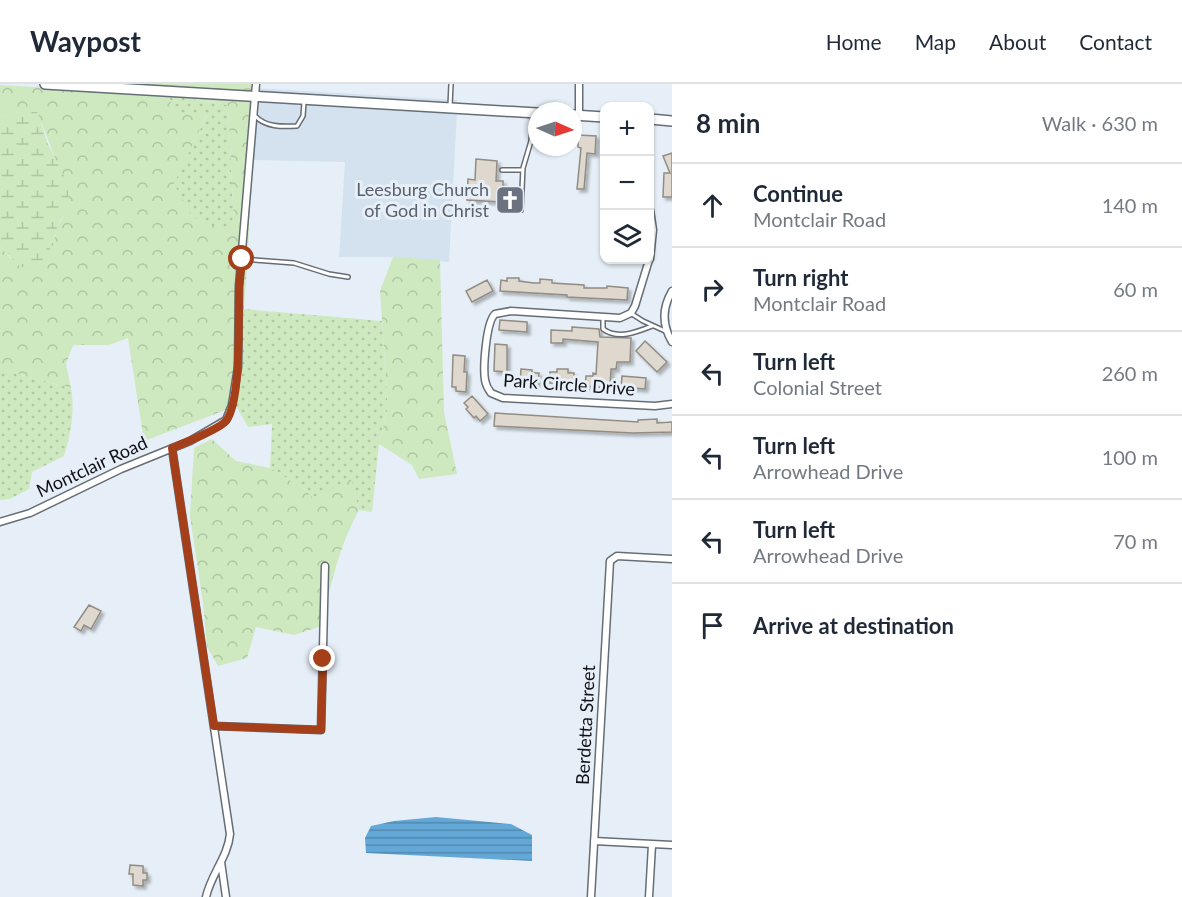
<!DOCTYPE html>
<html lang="en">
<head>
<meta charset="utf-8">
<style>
	body { margin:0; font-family:Lato,sans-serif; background:#f2f2f3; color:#1f2937 }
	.controls { position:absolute; right:18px; top:18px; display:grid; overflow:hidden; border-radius:12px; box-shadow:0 2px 4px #0004 }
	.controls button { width:54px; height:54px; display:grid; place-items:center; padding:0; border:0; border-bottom:2px solid #e0e1e3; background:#fff; color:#1f2937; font:30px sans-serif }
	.compass { position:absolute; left:528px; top:18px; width:54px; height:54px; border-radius:50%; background:#fff; box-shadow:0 2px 4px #0004; rotate:93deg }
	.stop { position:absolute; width:18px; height:18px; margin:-14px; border:4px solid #a53f19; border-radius:50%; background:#fff }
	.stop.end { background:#a53f19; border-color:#fff; box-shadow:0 2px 6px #0008 }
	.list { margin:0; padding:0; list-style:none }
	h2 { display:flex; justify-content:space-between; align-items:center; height:78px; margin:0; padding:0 24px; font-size:26px }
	h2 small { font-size:20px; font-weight:400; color:#747a83 }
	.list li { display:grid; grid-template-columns:39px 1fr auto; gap:18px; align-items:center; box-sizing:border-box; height:84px; padding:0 24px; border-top:2px solid #e0e1e3 }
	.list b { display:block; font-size:22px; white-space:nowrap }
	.list p { margin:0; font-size:20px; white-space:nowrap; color:#747a83 }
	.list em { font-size:20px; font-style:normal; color:#747a83 }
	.icon { flex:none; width:33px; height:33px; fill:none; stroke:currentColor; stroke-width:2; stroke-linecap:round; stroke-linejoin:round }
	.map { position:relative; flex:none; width:672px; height:813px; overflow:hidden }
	header { display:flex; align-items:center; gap:36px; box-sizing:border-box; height:84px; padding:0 30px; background:#fff; border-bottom:2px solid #e0e1e3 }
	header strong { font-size:28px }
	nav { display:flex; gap:33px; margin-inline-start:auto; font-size:21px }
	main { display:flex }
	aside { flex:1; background:#fff }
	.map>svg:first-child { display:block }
	.built { fill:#d4e2f0 }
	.grass { fill:url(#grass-dots) }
	.forest { fill:url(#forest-crowns) }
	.wetland { fill:url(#wetland-marsh) }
	.water { fill:url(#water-rules) }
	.building { fill:#dfd8cf; stroke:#928c83; stroke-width:1.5; filter:url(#shadow) }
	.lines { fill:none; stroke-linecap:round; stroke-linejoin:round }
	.lane-casing { stroke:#666d75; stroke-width:6 }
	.street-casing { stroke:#666d75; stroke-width:9 }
	.secondary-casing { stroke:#666d75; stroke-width:12 }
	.lane { stroke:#fff; stroke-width:3 }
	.street { stroke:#fff; stroke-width:6 }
	.secondary { stroke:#fff; stroke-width:9 }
	.route { stroke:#a53f19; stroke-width:8 }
	.labels { text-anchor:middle; stroke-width:6; stroke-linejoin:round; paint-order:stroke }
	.worship-label { font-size:18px; fill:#5b616d; stroke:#e6eff7; text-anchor:end }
	.street-label { font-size:18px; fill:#0f1114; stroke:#e6eff7 }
</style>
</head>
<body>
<header>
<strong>Waypost</strong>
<nav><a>Home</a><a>Map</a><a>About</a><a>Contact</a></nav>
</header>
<main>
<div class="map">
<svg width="672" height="813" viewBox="0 0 672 813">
	<defs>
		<pattern id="grass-dots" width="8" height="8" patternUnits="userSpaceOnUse" patternTransform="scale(1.5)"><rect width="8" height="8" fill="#cee8bf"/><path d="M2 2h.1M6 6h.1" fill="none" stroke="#b0c6a3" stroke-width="1.8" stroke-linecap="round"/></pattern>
		<pattern id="forest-crowns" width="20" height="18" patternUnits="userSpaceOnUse" patternTransform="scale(1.5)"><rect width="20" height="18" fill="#cee8bf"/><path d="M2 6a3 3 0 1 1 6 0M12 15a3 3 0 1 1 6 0" fill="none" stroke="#b0c6a3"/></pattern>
		<pattern id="wetland-marsh" width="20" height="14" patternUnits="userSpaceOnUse" patternTransform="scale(1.5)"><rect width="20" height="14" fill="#cee8bf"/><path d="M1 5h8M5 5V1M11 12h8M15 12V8" fill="none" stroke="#b0c6a3"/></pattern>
		<pattern id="water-rules" width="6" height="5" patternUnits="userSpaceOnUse" patternTransform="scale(1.5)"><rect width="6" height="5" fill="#64a8d8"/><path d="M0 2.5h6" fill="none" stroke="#5187ae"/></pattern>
		<filter id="shadow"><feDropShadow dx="3" dy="3" stdDeviation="1.5" flood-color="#0004"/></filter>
	</defs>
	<rect width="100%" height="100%" fill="#e6eff7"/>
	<path class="built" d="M 254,4 L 457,16 L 457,21 L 253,9 Z
		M 253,16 L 457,28 L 449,178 L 393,173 L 339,173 L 345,78 L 251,76 Z"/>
	<path class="grass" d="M 169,11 L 228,21 L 234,139 L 222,147 L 192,133 L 173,100 L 207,31 L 174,29 Z
		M 243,225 L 382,237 L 388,323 L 379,360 L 372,428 L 359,426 L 351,396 L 313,414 L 304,405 L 270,384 L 272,340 L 248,343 L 236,322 Z
		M 0,274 L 6,287 L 71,304 C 75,328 71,349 64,372 L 32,388 L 29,405 L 10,415 L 0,416 Z"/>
	<path class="forest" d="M 120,0 L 253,0 L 253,9 Z
		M 0,1 L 169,11 L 174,29 L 207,30 L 174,100 L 192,133 L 222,146 L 234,139 L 228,21 L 173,11 L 253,16 L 248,172 L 236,322 L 144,357 L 128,254 L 109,261 L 73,261 L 66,280 L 71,304 L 6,287 L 0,274 L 0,162 L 11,175 L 54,159 L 57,143 L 63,133 L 54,71 L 41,38 L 20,28 L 0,32 Z
		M 393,173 L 440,176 L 444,328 L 457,390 L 419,395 L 412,381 L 379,360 L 388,323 L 380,207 Z
		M 212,355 L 236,377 L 270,384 L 304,405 L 313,414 L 351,395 L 359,426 C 339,462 330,502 322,542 L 294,551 L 256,543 L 247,574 L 218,582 L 207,563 L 203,519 L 190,432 L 194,364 Z"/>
	<path class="wetland" d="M 20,28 L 37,28 L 48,60 L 68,100 L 68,121 L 57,143 L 54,159 L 35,187 L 19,182 L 0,162 L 0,32 Z"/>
	<path class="water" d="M 436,733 L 511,740 L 532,751 L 532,777 L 366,769 L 365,754 L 371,742 L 394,737 Z"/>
	<path class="building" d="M 578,51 L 596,52 L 595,70 L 587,69 L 584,105 L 577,105 L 581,64 L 578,63 Z
		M 672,69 L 672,113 L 663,113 L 664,89 L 670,89 L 663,72 Z
		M 476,75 L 497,77 L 496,97 L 503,97 L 503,106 L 505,106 L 505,112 L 502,112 L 502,118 L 467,116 L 468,95 L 475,96 Z
		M 507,194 L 519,194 L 519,197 L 534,199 L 540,199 L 540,195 L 552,196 L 552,199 L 584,201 L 584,204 L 607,204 L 607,202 L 628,204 L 627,216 L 567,213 L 567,211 L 500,207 L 501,196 L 507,197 Z
		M 487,196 L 493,207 L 472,218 L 466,207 Z
		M 500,236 L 527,238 L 527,248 L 499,246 Z
		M 572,243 L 599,245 L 600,253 L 631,254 L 630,278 L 617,278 L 616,285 L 611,285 L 610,304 L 585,302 L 586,292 L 593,292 L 593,289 L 596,290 L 598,258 L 563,255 L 563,259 L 551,259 L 551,246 L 572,247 Z
		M 645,257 L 667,278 L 657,288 L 636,267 Z
		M 495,260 L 507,261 L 507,288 L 494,287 Z
		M 453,271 L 465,272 L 464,288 L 467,288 L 466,308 L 456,307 L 456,303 L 452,303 Z
		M 521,285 L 532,286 L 532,289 L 539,289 L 538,300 L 520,299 Z
		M 557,285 L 568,285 L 568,289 L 574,289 L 574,299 L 550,299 L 550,288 L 557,288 Z
		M 622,292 L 646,294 L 645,305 L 621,303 Z
		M 472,312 L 488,330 L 480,337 L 476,332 L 474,334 L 466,325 L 468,323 L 464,319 Z
		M 495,329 L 638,338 L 638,336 L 657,335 L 657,339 L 672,338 L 672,348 L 633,349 L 494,342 Z
		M 89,521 L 101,527 L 91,545 L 84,541 L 81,547 L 74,543 Z
		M 130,781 L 143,782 L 143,789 L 147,789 L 147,796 L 143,796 L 143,802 L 133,801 L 133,790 L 129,790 Z"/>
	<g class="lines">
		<g class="lane-casing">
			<path id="lane" d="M 450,22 L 451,0
				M 255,32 C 266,43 281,43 297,42 L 303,32 L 304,18
				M 502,86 L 523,86
				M 521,126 L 523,84 L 531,57 L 533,31
				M 242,175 L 294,179 L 329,190 L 348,193
				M 632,230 L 643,237 L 665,247
				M 603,234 L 603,245 C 618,256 637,248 652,242"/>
		</g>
		<g class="street-casing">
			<path id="street" d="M 579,31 L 579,0
				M 650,126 L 653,146 L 650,175
				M 649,176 L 635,222 L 631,229 L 620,234 L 511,227 L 495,230 C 486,238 483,284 485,296 C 486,302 488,305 491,309 L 503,314 L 655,322 L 672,320
				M 672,207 C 662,224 662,241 672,258
				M 172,364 L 230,750 C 228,773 211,790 206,813
				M 0,438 L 30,429 L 121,385 L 190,357 L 226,336 L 232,321 L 238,283 L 239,202 L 256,0
				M 214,642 L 321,646 L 325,482
				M 594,757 L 672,761
				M 221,778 L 226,813
				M 591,813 L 610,477 L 617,472 L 672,475
				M 649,813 L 652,761"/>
		</g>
		<g class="secondary-casing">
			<path id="secondary" d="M 45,0 L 537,29
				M 573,31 L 604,33
				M 650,35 L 672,37"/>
		</g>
		<use href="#lane" class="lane"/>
		<use href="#street" class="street"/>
		<use href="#secondary" class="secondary"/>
	</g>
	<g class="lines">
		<path class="route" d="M 242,175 C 241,184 240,194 239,203 C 238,231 242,316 226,337 C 218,346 184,359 172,364 L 214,642 L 321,646 L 323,575"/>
	</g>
	<defs>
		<g id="church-square" transform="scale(1.5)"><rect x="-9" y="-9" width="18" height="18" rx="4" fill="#6b7280" stroke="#e6eff7"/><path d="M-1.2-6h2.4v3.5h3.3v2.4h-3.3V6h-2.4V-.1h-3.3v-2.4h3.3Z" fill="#fff"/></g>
	</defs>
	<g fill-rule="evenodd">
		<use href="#church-square" x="510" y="116"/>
	</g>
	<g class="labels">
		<g class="worship-label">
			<text x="489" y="112">Leesburg Church<tspan x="489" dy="21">of God in Christ</tspan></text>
		</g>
		<g class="street-label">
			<text transform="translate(569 301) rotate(4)" y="6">Park Circle Drive</text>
			<text transform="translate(92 383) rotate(-25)" y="6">Montclair Road</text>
			<text transform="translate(586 641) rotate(-87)" y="6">Berdetta Street</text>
		</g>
	</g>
</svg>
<div class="controls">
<button>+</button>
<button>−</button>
<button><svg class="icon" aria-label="layers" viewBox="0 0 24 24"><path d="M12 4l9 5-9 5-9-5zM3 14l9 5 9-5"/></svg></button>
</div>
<svg class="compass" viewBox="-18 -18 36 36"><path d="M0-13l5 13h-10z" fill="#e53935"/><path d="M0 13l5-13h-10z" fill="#747a83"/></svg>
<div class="stop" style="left:242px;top:175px"></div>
<div class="stop end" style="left:323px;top:575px"></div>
</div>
<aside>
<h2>8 min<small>Walk · 630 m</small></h2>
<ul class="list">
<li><svg class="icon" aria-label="ahead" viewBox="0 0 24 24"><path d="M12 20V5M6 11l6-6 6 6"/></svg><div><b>Continue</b><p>Montclair Road</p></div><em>140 m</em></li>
<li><svg class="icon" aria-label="right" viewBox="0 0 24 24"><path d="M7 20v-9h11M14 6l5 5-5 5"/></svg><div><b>Turn right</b><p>Montclair Road</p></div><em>60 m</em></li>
<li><svg class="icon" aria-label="left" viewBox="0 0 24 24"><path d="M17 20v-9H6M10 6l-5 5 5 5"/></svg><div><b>Turn left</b><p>Colonial Street</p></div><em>260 m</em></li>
<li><svg class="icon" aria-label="left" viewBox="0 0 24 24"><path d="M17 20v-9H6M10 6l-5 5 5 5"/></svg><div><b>Turn left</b><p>Arrowhead Drive</p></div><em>100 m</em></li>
<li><svg class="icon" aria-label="left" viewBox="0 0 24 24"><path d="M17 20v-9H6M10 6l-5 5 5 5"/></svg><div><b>Turn left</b><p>Arrowhead Drive</p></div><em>70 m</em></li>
<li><svg class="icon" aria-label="arrive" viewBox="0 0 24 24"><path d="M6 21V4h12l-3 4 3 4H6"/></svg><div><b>Arrive at destination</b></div></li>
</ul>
</aside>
</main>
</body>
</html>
